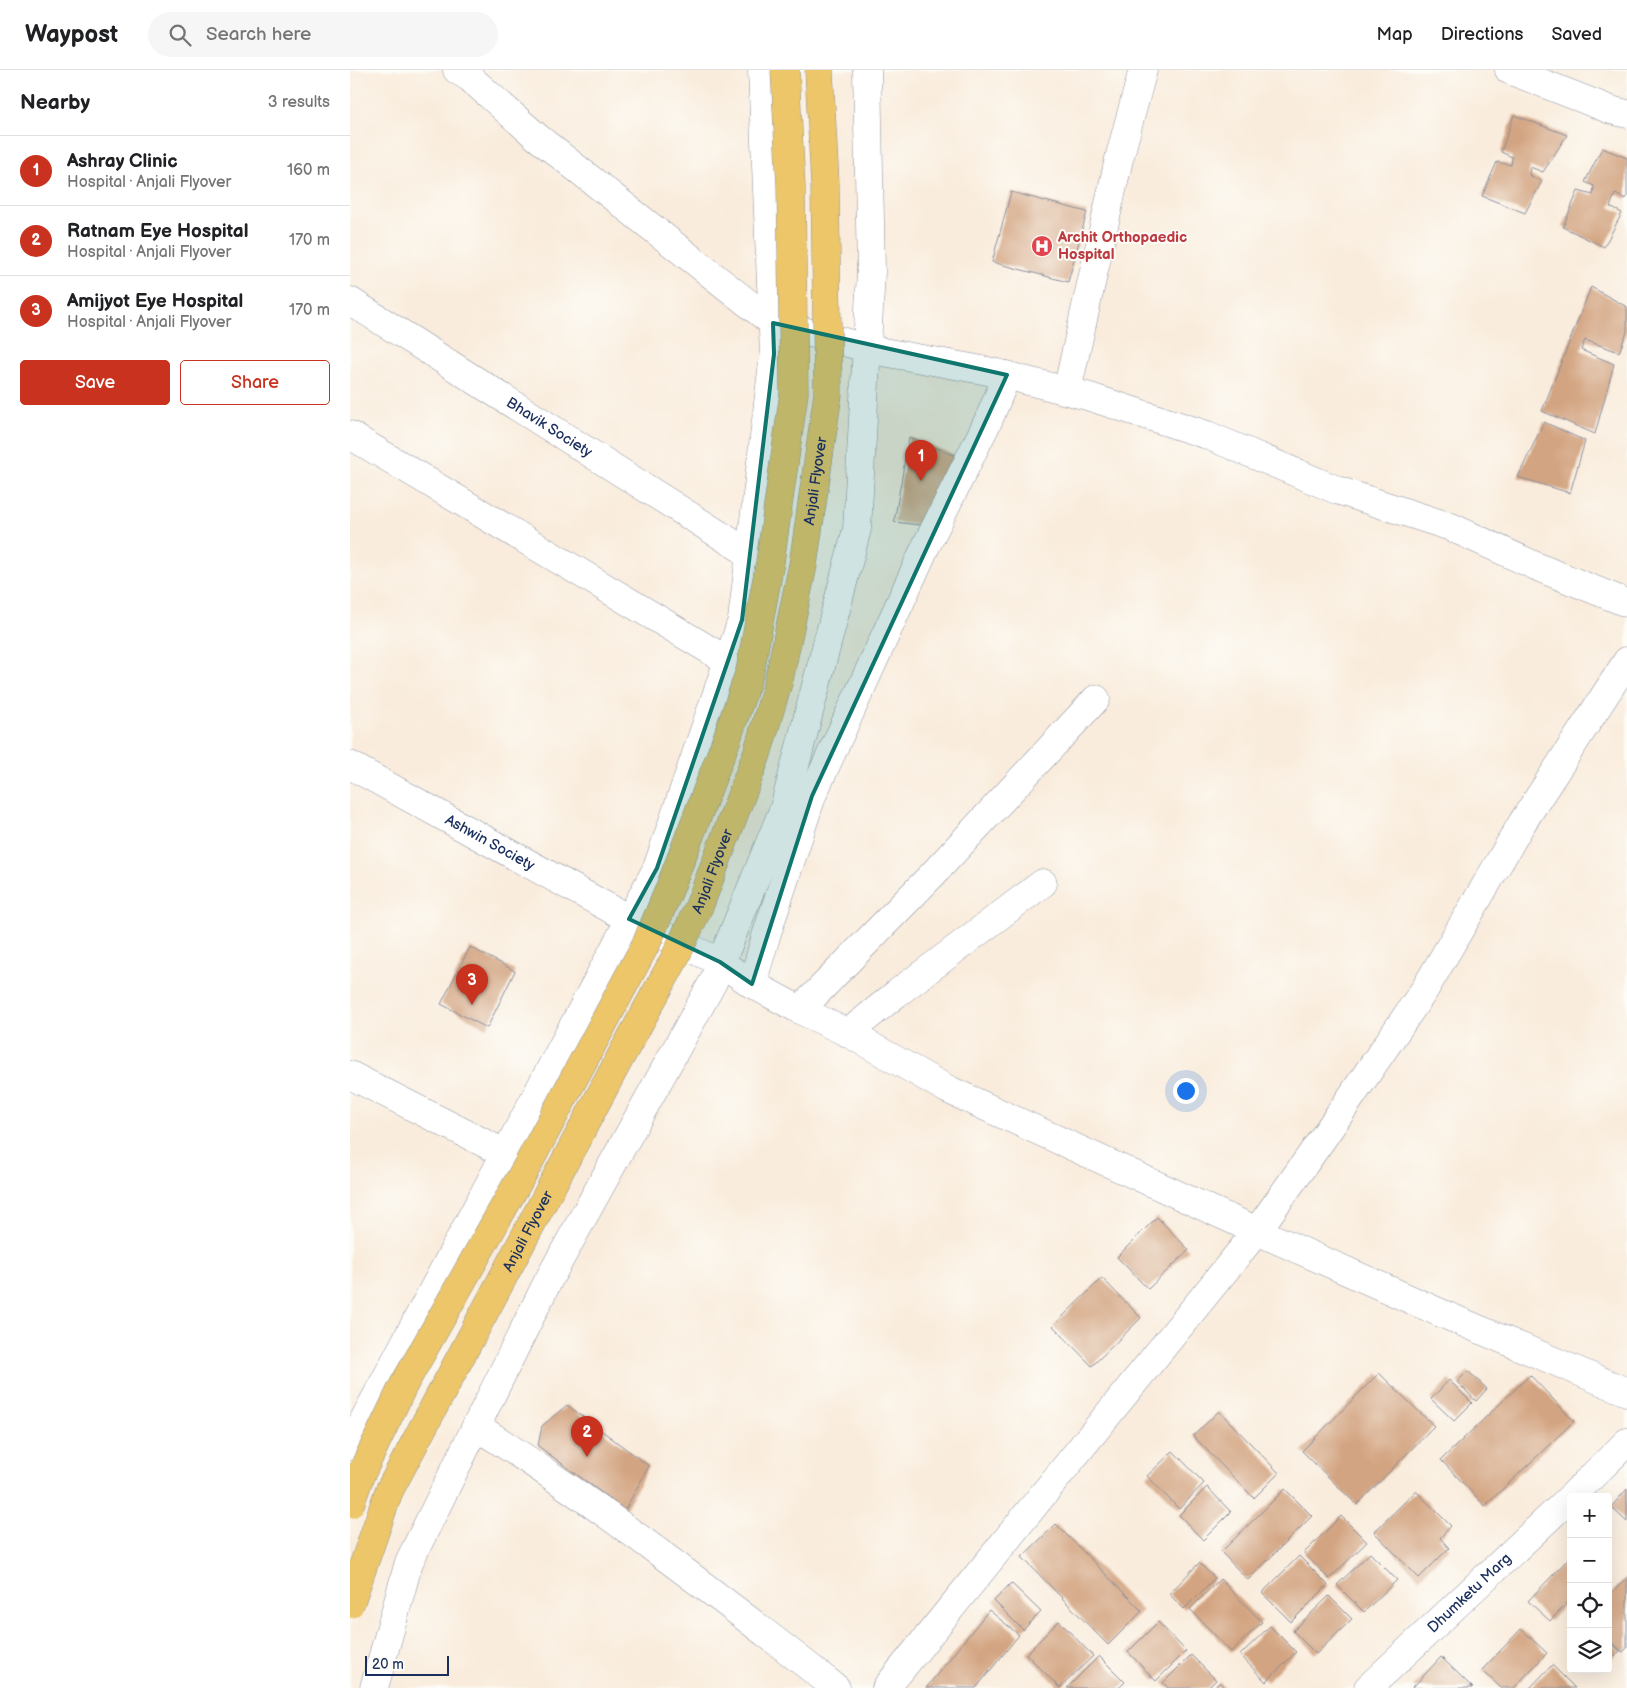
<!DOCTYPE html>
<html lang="en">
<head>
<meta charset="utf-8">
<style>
	body { margin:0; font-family:"Balsamiq Sans",sans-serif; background:#f6f6f6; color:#202124 }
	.controls { position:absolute; right:15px; bottom:15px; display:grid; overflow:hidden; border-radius:5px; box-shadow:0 5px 20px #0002 }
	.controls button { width:45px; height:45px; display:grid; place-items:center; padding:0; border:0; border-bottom:1px solid #e0e0e0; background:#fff; color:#202124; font:25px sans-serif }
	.scale { position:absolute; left:15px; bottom:12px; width:84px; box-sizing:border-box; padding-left:5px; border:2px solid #1b2f5e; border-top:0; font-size:14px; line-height:18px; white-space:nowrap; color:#1b2f5e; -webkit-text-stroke:4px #fdfcf7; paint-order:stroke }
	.you { position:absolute; left:835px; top:1020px; width:18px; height:18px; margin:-12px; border:4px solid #fff; border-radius:50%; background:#1a73e8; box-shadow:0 0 0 8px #1a73e833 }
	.badge { display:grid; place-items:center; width:32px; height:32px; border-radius:50%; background:#c8321e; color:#fff; font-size:16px; font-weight:700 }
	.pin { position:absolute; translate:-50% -41px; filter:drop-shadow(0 1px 2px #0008) }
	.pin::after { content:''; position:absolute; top:26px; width:18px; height:15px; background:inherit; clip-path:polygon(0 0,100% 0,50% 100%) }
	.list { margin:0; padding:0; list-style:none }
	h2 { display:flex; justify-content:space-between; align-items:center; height:65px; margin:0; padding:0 20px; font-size:21px }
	h2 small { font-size:16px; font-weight:400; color:#757577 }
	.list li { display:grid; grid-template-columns:32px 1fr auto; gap:15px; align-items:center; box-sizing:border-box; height:70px; padding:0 20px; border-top:1px solid #e0e0e0 }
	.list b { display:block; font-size:19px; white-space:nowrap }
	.list p { margin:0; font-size:16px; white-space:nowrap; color:#757577 }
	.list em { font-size:16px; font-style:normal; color:#757577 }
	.actions { display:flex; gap:10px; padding:15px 20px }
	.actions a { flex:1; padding:11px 0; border:1px solid #c8321e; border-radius:5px; text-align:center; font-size:18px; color:#c8321e }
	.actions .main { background:#c8321e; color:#fff }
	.icon { flex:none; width:28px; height:28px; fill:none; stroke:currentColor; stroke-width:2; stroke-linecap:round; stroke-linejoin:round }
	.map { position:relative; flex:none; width:1277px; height:1618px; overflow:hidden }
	header { display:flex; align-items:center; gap:30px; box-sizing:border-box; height:70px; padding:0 25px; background:#fff; border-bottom:1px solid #e0e0e0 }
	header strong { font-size:24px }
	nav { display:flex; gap:28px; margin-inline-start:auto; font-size:18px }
	.search { width:350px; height:45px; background:#f6f6f6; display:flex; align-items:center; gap:12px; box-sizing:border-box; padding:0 18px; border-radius:28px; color:#757577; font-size:19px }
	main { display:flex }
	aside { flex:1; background:#fff }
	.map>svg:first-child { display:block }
	.building { fill:#d3a481 }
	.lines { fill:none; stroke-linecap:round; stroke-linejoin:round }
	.minor-casing { stroke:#8a8e9d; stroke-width:29 }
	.minor { stroke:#fff; stroke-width:28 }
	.major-bridge-casing { stroke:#8a8e9d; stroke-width:29; stroke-linecap:butt }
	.major-bridge { stroke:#ecc669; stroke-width:28 }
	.marked { fill:#0f766e; fill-opacity:0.2; stroke:#0f766e; stroke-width:4; stroke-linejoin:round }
	.labels { text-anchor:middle; stroke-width:4; stroke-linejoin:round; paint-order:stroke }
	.health-label { font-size:15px; font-weight:bold; fill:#be3a42; stroke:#fdfcf7; text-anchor:start }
	.street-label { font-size:15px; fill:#1b2f5e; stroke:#fdfcf7 }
</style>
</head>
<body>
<header>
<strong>Waypost</strong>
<div class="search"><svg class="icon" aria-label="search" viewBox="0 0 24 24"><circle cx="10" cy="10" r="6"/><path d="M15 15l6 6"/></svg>Search here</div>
<nav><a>Map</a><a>Directions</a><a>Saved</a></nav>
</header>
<main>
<aside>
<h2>Nearby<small>3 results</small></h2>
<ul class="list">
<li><span class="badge">1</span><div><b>Ashray Clinic</b><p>Hospital · Anjali Flyover</p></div><em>160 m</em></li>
<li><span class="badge">2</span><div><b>Ratnam Eye Hospital</b><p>Hospital · Anjali Flyover</p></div><em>170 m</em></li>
<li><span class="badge">3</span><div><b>Amijyot Eye Hospital</b><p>Hospital · Anjali Flyover</p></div><em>170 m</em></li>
</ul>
<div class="actions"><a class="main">Save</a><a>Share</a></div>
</aside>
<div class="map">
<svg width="1277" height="1618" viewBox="0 0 1277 1618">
	<rect width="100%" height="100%" fill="#fdfcf7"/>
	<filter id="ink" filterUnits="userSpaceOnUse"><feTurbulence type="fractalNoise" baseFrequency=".02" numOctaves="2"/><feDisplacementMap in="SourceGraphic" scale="10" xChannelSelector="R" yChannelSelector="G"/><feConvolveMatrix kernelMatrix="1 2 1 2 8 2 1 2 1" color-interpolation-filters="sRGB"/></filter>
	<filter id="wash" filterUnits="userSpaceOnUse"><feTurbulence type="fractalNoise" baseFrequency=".0096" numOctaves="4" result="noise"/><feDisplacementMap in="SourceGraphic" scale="20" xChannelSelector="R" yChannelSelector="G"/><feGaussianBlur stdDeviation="1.12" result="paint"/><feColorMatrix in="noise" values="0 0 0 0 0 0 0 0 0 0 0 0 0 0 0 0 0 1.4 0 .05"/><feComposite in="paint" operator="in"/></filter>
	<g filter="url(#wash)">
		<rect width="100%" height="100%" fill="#f9ecdc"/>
		<g id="blocks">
			<path class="building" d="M 1164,45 L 1217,65 L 1193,102 L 1180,97 L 1179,105 L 1192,111 L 1175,143 L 1132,126 L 1147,92 L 1161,95 L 1162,87 L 1151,82 Z
				M 1252,78 L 1277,88 L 1277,127 L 1276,129 L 1265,124 L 1260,137 L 1272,143 L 1254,177 L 1213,157 L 1228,121 L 1243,125 L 1244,116 L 1235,112 Z
				M 661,122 L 737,142 L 718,212 L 642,192 Z
				M 1241,217 L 1277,237 L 1277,262 L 1269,282 L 1235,270 L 1231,280 L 1264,294 L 1245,364 L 1192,341 Z
				M 1194,352 L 1235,371 L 1220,423 L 1168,407 Z
				M 559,367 L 607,386 L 579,456 L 544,452 Z
				M 120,877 L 165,901 L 137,958 L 91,934 Z
				M 807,1147 L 839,1180 L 798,1219 L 767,1187 Z
				M 752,1208 L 791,1248 L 742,1296 L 703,1256 Z
				M 1118,1301 L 1137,1319 L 1126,1331 L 1107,1312 Z
				M 1029,1303 L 1084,1356 L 1007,1435 L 952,1381 Z
				M 1180,1305 L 1224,1351 L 1135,1436 L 1091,1390 Z
				M 1099,1310 L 1122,1333 L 1104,1351 L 1081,1329 Z
				M 217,1335 L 299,1396 L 275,1440 L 188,1376 L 192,1356 Z
				M 869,1341 L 929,1403 L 904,1428 L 843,1366 Z
				M 823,1381 L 854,1413 L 829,1439 L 797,1406 Z
				M 857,1417 L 881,1442 L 853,1470 L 829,1445 Z
				M 935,1419 L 962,1446 L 898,1510 L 871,1482 Z
				M 1277,1419 L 1277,1452 L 1261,1437 Z
				M 1066,1421 L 1101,1456 L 1090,1468 L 1099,1478 L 1069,1508 L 1024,1462 Z
				M 991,1446 L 1017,1472 L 979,1509 L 954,1483 Z
				M 706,1454 L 792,1541 L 758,1575 L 672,1487 Z
				M 1020,1483 L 1047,1510 L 1014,1542 L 987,1515 Z
				M 949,1486 L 978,1515 L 941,1552 L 912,1523 Z
				M 1221,1486 L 1221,1529 L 1200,1551 L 1178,1531 Z
				M 849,1493 L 865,1508 L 834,1539 L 819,1524 Z
				M 1277,1507 L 1277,1578 L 1273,1582 L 1258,1569 L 1258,1527 Z
				M 870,1509 L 912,1552 L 881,1582 L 840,1539 Z
				M 661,1513 L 691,1542 L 673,1560 L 644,1531 Z
				M 979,1526 L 1002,1549 L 966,1584 L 943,1561 Z
				M 639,1540 L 669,1565 L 626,1618 L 576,1618 Z
				M 709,1551 L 743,1586 L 710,1618 L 676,1584 Z
				M 808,1552 L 836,1581 L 806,1611 L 778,1582 Z
				M 920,1556 L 946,1582 L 916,1612 L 890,1585 Z
				M 1171,1559 L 1197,1583 L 1164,1618 L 1151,1618 L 1132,1600 Z
				M 1258,1570 L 1270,1581 L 1258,1593 Z
				M 841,1585 L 866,1610 L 858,1618 L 818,1618 L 813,1613 Z
				M 749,1586 L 775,1612 L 769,1618 L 717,1618 Z
				M 1091,1587 L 1123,1618 L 1062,1618 Z
				M 1202,1595 L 1225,1618 L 1180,1618 Z
				M 870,1612 L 876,1618 L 864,1618 Z"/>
		</g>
	</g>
	<g filter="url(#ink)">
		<use href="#blocks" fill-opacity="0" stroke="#8a8e9d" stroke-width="1"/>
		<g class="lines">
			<g class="minor-casing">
				<g id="minor">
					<path d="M 107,0 L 120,8 L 187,67 L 423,253 L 528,281 L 643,302 L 737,326 L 857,365 L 987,420 L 1101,457 L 1190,498 L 1277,533"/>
					<path d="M 1159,0 L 1261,40 L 1277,44"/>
					<path id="s1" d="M 0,231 L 400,484"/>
					<path d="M 717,321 L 769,89 L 793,0"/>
					<path d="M 0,365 L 378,591"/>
					<path id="s2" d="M 0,695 L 279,849 L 370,892 L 402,914 L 450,940 L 498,963 L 597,1019 L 907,1161 L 1093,1244 L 1277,1322"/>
					<path d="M 402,914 L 417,863 L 462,726 L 575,478 L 639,349 L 657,305"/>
					<path d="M 450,940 L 583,804 L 746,629"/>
					<path d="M 498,963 L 546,924 L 693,813"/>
					<path d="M 0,1005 L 154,1083"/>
					<path d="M 126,1356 C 251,1436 369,1526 486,1618"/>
					<path d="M 0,1376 L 307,798 L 392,550 L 424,284 L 412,0"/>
					<path d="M 1221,1427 L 1277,1372"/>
					<path d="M 24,1618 L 59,1492 L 198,1211 L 363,912 L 434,738 L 507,459 L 521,202 L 517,0"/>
					<path d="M 536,1618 L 907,1161 L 975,1065 L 1075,919 L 1172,753 L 1277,591"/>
					<path id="s3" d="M 1018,1618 L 1221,1427"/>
				</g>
			</g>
			<use href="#minor" class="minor"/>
			<g class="major-bridge-casing">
				<g id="major-bridge">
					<path d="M 0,1434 L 10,1406 L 53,1316 L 177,1096 L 297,872 L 319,820 L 376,671 L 400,601 L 420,492 L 444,323 L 441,117 L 435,0"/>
					<path id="s4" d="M 0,1534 L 39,1421 L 270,988 L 324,890 L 350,834 L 407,684 L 429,609 L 453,495 L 478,324 L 475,115 L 469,0"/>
				</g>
			</g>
			<use href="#major-bridge" class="major-bridge"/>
		</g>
	</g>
	<path class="marked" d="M 423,253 L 657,305 L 462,726 L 402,914 L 370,892 L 279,849 L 307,798 L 392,550 L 424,284 Z"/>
	<defs>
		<g id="hospital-disc" transform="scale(1.125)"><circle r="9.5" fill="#e0444e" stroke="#fdfcf7"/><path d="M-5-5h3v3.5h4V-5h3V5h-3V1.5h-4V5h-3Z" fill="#fff"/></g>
	</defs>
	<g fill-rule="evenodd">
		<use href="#hospital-disc" x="692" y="176"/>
	</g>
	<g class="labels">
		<g class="health-label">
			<text x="708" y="172">Archit Orthopaedic<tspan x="708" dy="17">Hospital</tspan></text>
		</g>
		<g class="street-label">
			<text dy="5" stroke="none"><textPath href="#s1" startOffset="236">Bhavik Society</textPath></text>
			<text dy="5" stroke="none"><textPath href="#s4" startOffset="1224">Anjali Flyover</textPath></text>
			<text dy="5" stroke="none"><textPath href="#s2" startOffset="160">Ashwin Society</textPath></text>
			<text dy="5" stroke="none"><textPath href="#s4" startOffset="819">Anjali Flyover</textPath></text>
			<text dy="5" stroke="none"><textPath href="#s4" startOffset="414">Anjali Flyover</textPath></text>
			<text dy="5" stroke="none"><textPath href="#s3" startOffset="139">Dhumketu Marg</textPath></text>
		</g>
	</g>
</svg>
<div class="controls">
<button>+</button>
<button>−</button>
<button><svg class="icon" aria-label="locate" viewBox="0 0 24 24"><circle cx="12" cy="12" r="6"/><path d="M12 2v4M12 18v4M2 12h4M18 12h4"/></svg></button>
<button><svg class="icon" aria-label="layers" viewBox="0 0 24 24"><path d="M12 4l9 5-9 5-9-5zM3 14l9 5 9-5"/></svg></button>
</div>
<div class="scale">20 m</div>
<div class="you"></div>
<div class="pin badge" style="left:571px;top:411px">1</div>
<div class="pin badge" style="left:237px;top:1387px">2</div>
<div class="pin badge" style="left:122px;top:935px">3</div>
</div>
</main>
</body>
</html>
